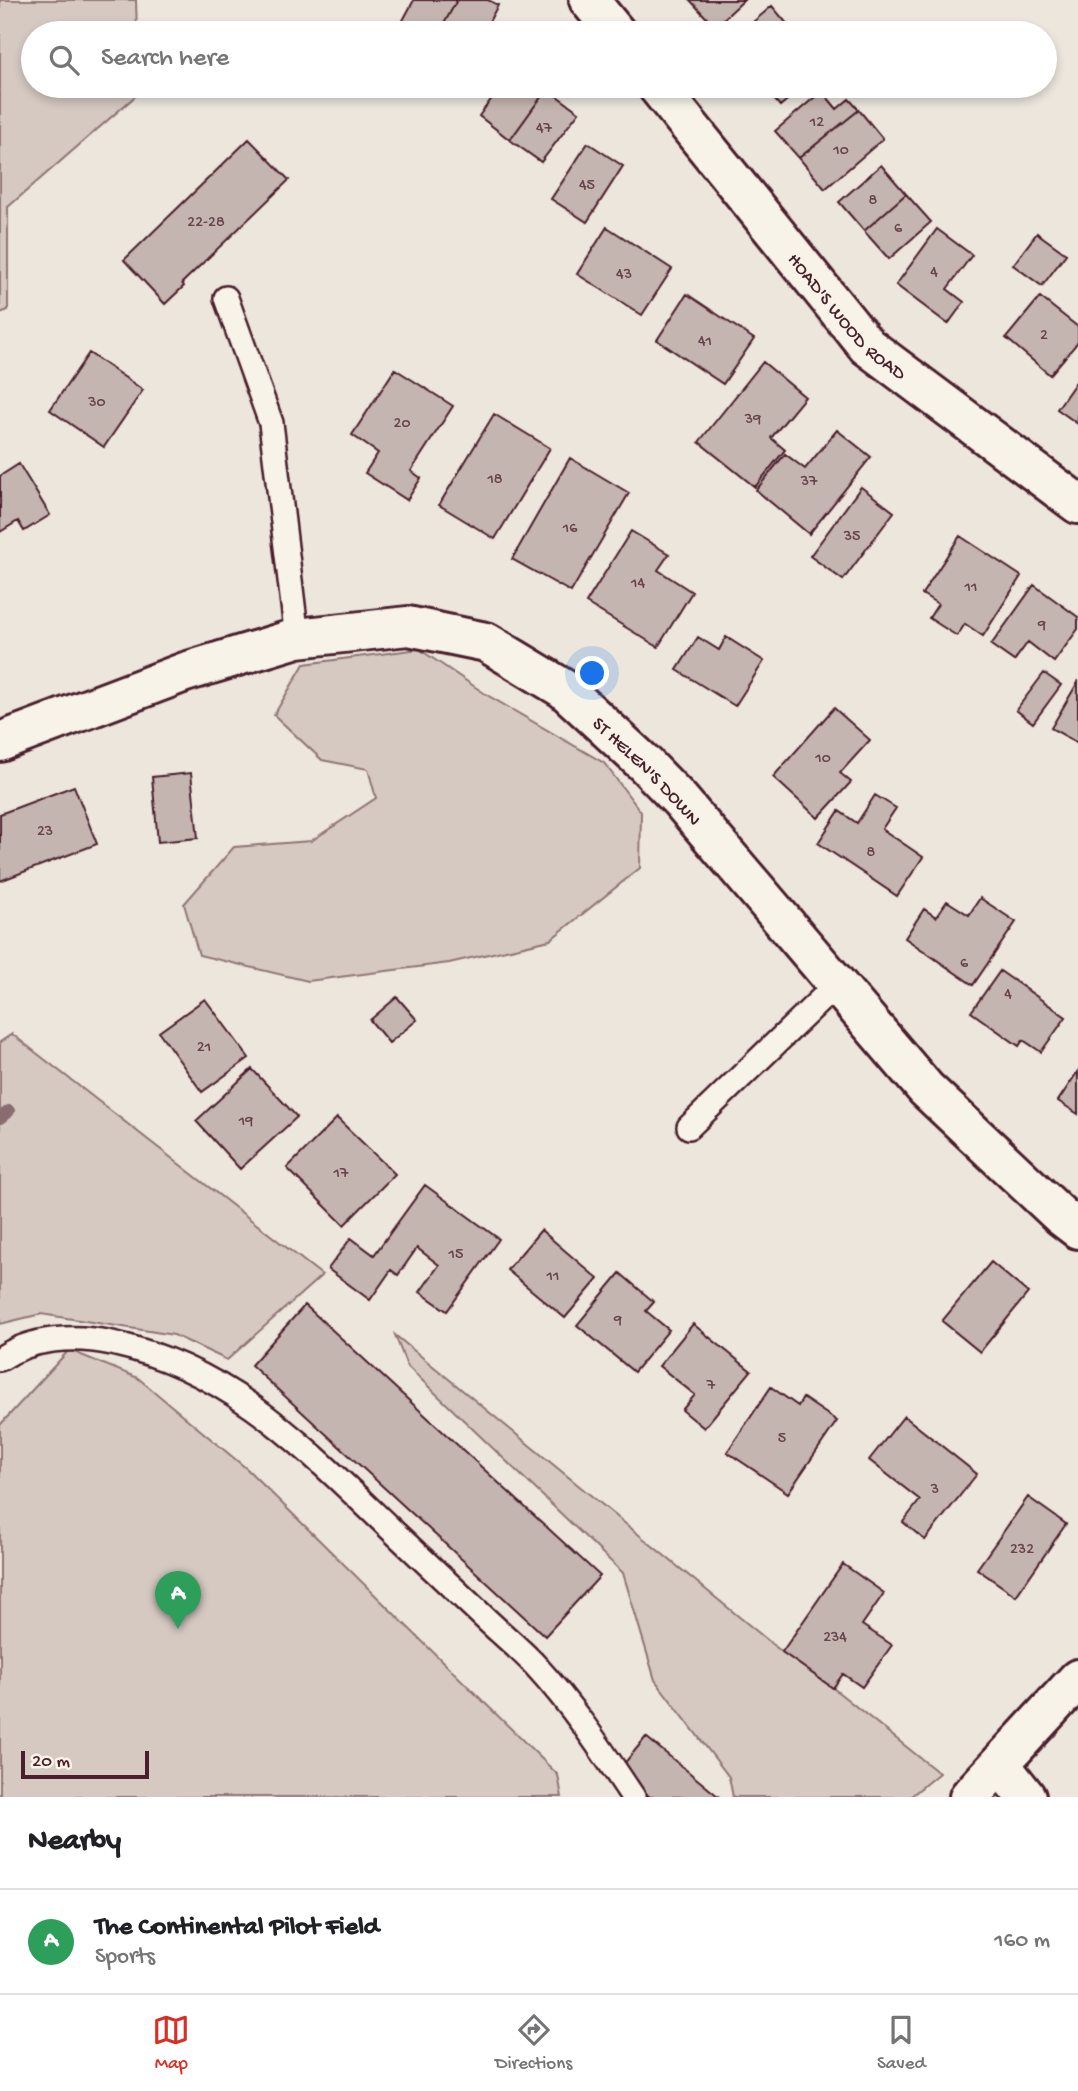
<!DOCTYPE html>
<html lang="en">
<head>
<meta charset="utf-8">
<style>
	body { margin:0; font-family:"Gochi Hand",sans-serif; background:#f2f2f2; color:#202124 }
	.scale { position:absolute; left:21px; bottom:18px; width:128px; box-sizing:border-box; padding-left:7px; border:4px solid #4a1f2b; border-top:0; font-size:19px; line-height:24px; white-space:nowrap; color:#4a1f2b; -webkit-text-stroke:5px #f7f3e8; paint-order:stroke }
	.you { position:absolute; left:593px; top:674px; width:24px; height:24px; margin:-18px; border:5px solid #fff; border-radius:50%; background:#1a73e8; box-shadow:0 0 0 10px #1a73e833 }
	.badge { display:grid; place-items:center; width:46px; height:46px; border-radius:50%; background:#d93025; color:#fff; font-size:23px; font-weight:700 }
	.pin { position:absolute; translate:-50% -58px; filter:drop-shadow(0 2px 4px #0008) }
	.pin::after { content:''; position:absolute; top:37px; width:24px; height:21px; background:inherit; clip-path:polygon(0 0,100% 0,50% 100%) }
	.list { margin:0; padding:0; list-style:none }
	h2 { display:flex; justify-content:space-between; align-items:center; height:91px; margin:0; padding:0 28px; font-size:30px }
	h2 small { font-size:23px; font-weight:400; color:#757577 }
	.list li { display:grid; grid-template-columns:46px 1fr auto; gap:21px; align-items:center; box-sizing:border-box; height:105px; padding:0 28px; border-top:2px solid #e0e0e0 }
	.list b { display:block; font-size:26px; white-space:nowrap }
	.list p { margin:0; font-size:23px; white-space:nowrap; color:#757577 }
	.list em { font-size:23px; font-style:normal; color:#757577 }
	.icon { flex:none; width:38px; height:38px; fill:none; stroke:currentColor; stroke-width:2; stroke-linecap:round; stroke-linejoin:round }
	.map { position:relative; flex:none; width:1078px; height:1797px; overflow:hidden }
	.search { position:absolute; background:#fff; box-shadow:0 4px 10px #0003; left:21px; right:21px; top:21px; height:77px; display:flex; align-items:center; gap:18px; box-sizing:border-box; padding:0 24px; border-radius:38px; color:#757577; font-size:26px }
	.sheet { height:196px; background:#fff }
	nav { display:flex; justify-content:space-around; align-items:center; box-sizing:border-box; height:98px; border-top:2px solid #e0e0e0; background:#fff; font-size:19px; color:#757577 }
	nav a { display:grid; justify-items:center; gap:4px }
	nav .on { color:#d93025 }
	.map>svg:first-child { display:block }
	.green { fill:#d5c9c2; stroke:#907476; stroke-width:2 }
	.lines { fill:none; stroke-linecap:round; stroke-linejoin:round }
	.stream { stroke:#896c6f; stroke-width:12 }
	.building { fill:#c4b5b0; stroke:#4a1f2b; stroke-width:2 }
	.service-casing { stroke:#4a1f2b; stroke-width:28 }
	.minor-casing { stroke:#4a1f2b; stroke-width:44 }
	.tertiary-casing { stroke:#4a1f2b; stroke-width:44 }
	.service { stroke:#f7f3e8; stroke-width:23 }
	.minor { stroke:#f7f3e8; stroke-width:38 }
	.tertiary { stroke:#f7f3e8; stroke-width:38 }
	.labels { text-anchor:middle; stroke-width:7; stroke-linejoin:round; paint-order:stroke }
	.number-label { font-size:16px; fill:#68444c }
	.street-label { font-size:19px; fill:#4a1f2b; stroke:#f7f3e8 }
</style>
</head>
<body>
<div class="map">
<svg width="1078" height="1797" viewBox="0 0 1078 1797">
	<rect width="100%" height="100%" fill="#ece6dd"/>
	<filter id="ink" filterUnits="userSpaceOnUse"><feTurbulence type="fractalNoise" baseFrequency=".0143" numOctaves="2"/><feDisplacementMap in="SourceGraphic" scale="14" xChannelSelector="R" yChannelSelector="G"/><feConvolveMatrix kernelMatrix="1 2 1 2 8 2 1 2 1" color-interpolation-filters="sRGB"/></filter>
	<g filter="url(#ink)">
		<path class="green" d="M 0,0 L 136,0 L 137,33 L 33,33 L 33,86 L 139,86 L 140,92 L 8,207 L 8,310 L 0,313 Z
			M 419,649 L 487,695 L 604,763 L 641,812 L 640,868 L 550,940 L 449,963 L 308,981 L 199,955 L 184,904 L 234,847 L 311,841 L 376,798 L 368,769 L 322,760 L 274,715 L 304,664 Z
			M 12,1034 L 322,1275 L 227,1360 L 174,1335 L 41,1314 L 0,1324 L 0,1042 Z
			M 395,1335 L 782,1652 L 833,1688 L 939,1773 L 910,1797 L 733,1797 L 729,1777 L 655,1680 L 623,1573 L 407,1366 Z
			M 69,1350 L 138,1378 L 247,1469 L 558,1775 L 562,1797 L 0,1797 L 0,1425 Z"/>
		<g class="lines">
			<path class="stream" d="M 0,1118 L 9,1111"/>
		</g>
		<path class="building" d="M 414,0 L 457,0 L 439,33 L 418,33 L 401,24 Z
			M 457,0 L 488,0 L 498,5 L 483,33 L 439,33 Z
			M 690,0 L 744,0 L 715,27 Z
			M 772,6 L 795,33 L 740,33 Z
			M 501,86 L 543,86 L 547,89 L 510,140 L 479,116 Z
			M 763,86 L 804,86 L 780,106 Z
			M 547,89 L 579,112 L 541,162 L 510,140 Z
			M 822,91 L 837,109 L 849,99 L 859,110 L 799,158 L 775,131 Z
			M 859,110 L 883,139 L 825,189 L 799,158 Z
			M 249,139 L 289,180 L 182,283 L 184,286 L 165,304 L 124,260 Z
			M 588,143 L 623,166 L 587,222 L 551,199 Z
			M 881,165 L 906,194 L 864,231 L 839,202 Z
			M 906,194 L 931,222 L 889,259 L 864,231 Z
			M 607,227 L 672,269 L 642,315 L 577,274 Z
			M 937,229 L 972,255 L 947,289 L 964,302 L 948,324 L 896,285 Z
			M 1037,233 L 1066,254 L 1042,286 L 1013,265 Z
			M 687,294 L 754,339 L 723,384 L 657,340 Z
			M 1040,297 L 1078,327 L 1078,342 L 1050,375 L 1006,338 Z
			M 89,353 L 143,390 L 104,447 L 50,410 Z
			M 763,362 L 805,397 L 771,438 L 785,450 L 755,487 L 699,442 Z
			M 395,369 L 453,406 L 411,471 L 421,478 L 407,500 L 365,473 L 378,453 L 352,435 Z
			M 1078,379 L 1078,424 L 1057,409 Z
			M 494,414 L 550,448 L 495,539 L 439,505 Z
			M 837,430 L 871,457 L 809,534 L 756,490 L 785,454 L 805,469 Z
			M 570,458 L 629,493 L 571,592 L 512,559 Z
			M 19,464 L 50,515 L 24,531 L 18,521 L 0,532 L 0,476 Z
			M 861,487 L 894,512 L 843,580 L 810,556 Z
			M 631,531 L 669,554 L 658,570 L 692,592 L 658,647 L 586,603 Z
			M 960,536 L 1021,576 L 983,636 L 965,624 L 957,636 L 929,618 L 938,604 L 922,594 Z
			M 1034,585 L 1078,617 L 1078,629 L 1054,662 L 1028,642 L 1014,661 L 991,645 Z
			M 698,637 L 719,650 L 726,637 L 764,661 L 735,706 L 677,670 Z
			M 1044,673 L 1061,685 L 1033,723 L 1016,710 Z
			M 1078,682 L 1078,743 L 1051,728 Z
			M 834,708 L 870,740 L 840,773 L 851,782 L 818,818 L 773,777 Z
			M 191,773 L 198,838 L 158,842 L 152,777 Z
			M 74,786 L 97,844 L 0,881 L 0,814 Z
			M 875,795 L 896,808 L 882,829 L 923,857 L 897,896 L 818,843 L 839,811 L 857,823 Z
			M 980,898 L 1016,922 L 973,985 L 905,938 L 924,909 L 936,917 L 947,901 L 969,915 Z
			M 1000,971 L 1066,1017 L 1041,1052 L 1023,1040 L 1019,1046 L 971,1012 Z
			M 397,997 L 417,1020 L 389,1043 L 370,1020 Z
			M 205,999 L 249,1058 L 202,1092 L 159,1032 Z
			M 252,1069 L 297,1117 L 240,1169 L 196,1121 Z
			M 1078,1071 L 1078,1114 L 1058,1101 Z
			M 337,1118 L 395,1174 L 344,1225 L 287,1168 Z
			M 425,1185 L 499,1239 L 447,1311 L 420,1292 L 439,1265 L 417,1248 L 398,1275 L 391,1270 L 370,1300 L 328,1269 L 351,1238 L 374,1255 Z
			M 541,1230 L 598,1279 L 565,1318 L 507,1270 Z
			M 991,1262 L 1028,1293 L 980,1352 L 942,1321 Z
			M 620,1273 L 654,1302 L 646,1311 L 669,1330 L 634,1372 L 577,1325 Z
			M 305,1305 L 600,1576 L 545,1636 L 251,1365 Z
			M 693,1324 L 751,1371 L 704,1428 L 682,1410 L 695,1395 L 659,1366 Z
			M 771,1387 L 798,1406 L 803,1398 L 837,1421 L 788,1493 L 727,1452 Z
			M 904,1416 L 977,1474 L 925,1540 L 903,1522 L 920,1500 L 869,1460 Z
			M 1028,1497 L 1066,1524 L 1016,1596 L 977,1569 Z
			M 843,1564 L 884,1593 L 862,1625 L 892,1645 L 862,1687 L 843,1674 L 833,1688 L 782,1652 Z
			M 646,1737 L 719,1797 L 650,1797 L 618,1771 Z"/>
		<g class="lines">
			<g class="service-casing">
				<path id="service" d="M 226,298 L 271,423 L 297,638
					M 689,1127 L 837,984
					M 0,1359 C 32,1337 75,1335 112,1343 C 235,1370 309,1452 397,1535 C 428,1564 458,1593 489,1622 C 504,1636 521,1650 535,1665 C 572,1705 603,1752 633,1797"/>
			</g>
			<g class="minor-casing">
				<g id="minor">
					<path d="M 589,0 L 616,33"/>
					<path id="s1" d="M 657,86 L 867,346 L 1078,504"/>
					<path id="s2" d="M 0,742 L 185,672 L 297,638 L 408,626 L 486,642 L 564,689 L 644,763 L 680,800 L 926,1089 L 1061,1216 L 1078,1229"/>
					<path d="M 1000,1764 L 1026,1797"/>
				</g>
			</g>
			<g class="tertiary-casing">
				<path id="tertiary" d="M 969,1797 L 1078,1679"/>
			</g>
			<use href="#service" class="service"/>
			<use href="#minor" class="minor"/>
			<use href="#tertiary" class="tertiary"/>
		</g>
	</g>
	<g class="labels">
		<g class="number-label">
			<text x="817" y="126">12</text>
			<text x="544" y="132">47</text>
			<text x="841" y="154">10</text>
			<text x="587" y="189">45</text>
			<text x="873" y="204">8</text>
			<text x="206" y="226">22-28</text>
			<text x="898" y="232">6</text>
			<text x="934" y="276">4</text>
			<text x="624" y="278">43</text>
			<text x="1044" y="339">2</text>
			<text x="705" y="345">41</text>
			<text x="97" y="406">30</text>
			<text x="753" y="423">39</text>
			<text x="402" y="427">20</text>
			<text x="495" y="483">18</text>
			<text x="809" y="485">37</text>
			<text x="570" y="532">16</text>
			<text x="852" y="540">35</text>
			<text x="638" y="587">14</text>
			<text x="971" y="591">11</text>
			<text x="1042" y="629">9</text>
			<text x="823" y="762">10</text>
			<text x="45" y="835">23</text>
			<text x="871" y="856">8</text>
			<text x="964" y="967">6</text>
			<text x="1008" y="998">4</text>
			<text x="204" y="1051">21</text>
			<text x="246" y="1125">19</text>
			<text x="341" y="1177">17</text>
			<text x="456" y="1258">15</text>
			<text x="553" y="1280">11</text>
			<text x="618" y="1324">9</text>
			<text x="711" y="1389">7</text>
			<text x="782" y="1442">5</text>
			<text x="935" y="1493">3</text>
			<text x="1022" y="1553">232</text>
			<text x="835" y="1641">234</text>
		</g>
		<g class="street-label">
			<text dy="7" stroke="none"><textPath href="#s1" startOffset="299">HOAD'S WOOD ROAD</textPath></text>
			<text dy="7" stroke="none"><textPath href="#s2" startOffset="714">ST HELEN'S DOWN</textPath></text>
		</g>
	</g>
</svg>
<div class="scale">20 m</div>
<div class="you"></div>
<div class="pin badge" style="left:178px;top:1629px;background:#2e9e5b">A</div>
<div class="search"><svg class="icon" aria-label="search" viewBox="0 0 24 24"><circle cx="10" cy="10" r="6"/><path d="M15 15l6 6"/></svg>Search here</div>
</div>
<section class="sheet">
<h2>Nearby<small></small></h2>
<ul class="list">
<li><span class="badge" style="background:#2e9e5b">A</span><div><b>The Continental Pilot Field</b><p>Sports</p></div><em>160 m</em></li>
</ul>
</section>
<nav>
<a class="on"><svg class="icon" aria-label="map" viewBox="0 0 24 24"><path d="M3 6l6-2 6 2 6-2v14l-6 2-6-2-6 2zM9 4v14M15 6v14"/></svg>Map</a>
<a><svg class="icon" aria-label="directions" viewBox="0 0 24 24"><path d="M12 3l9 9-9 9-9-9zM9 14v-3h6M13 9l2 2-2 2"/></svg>Directions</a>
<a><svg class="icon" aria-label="saved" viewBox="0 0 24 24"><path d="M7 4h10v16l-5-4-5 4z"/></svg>Saved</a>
</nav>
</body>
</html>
